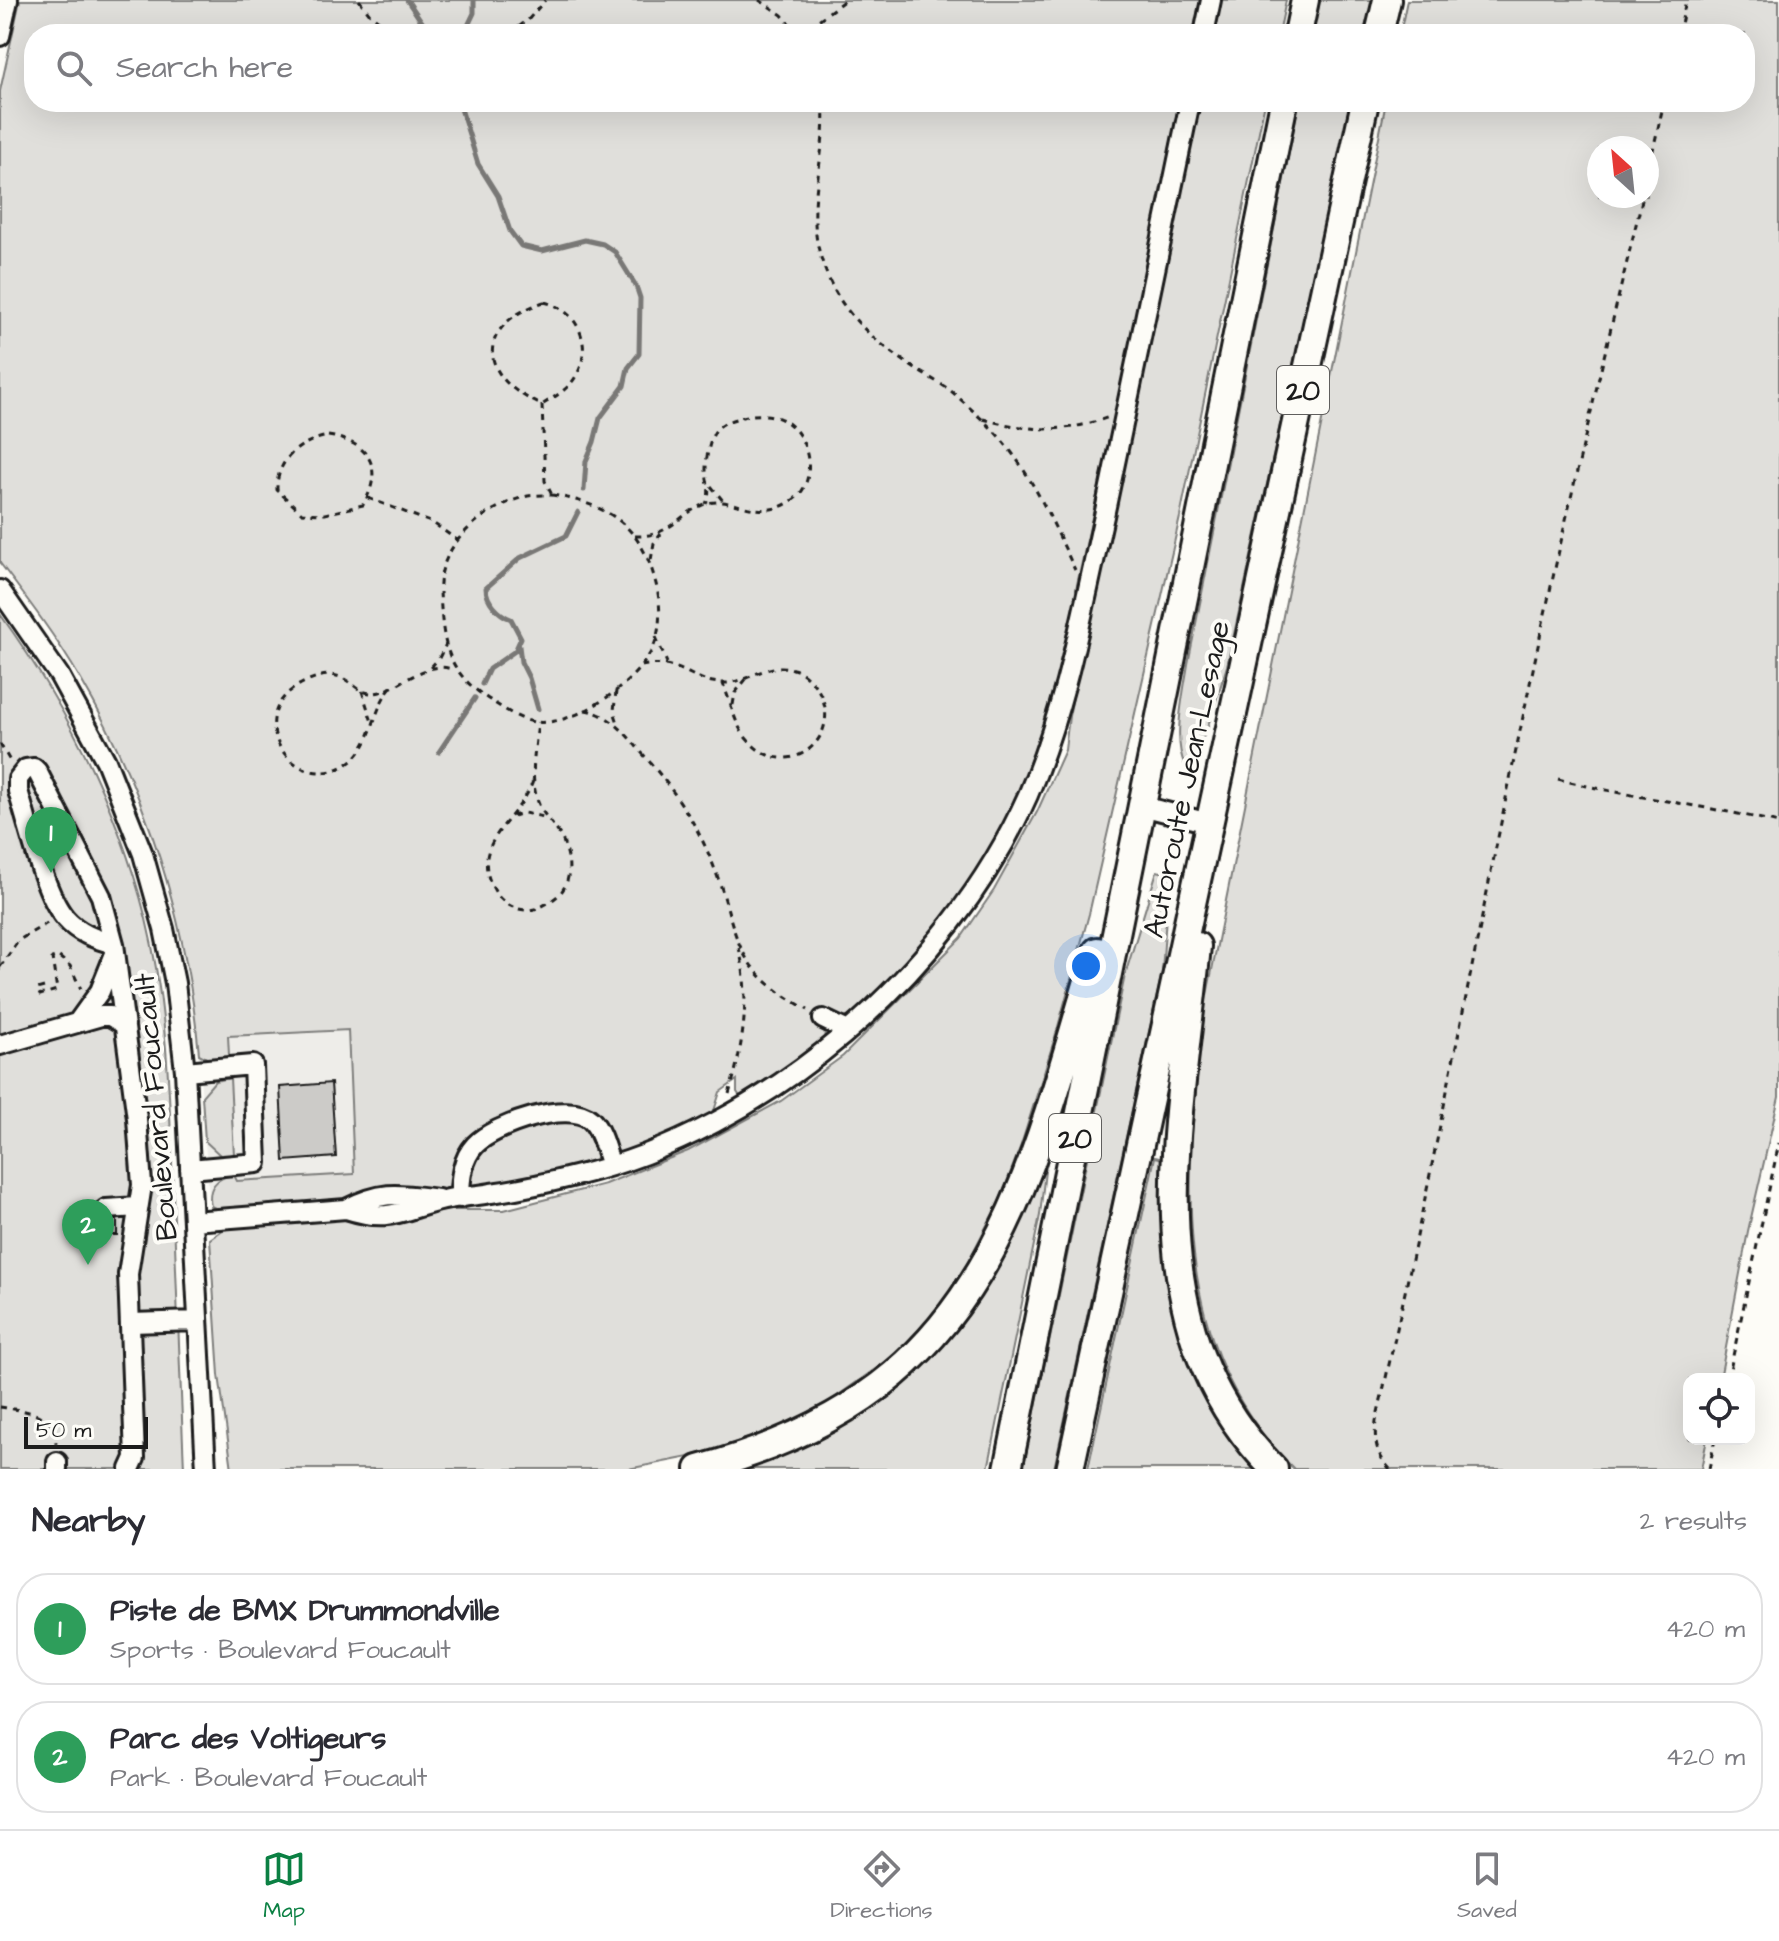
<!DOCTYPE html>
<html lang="en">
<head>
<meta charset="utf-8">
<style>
	body { margin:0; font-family:"Architects Daughter",sans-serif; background:#f2f2f3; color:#2b2b33 }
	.controls { position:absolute; right:24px; bottom:24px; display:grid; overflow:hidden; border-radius:16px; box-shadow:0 8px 32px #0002 }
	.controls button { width:72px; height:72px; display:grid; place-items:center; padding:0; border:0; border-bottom:2px solid #e1e1e2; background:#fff; color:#2b2b33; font:40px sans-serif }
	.compass { position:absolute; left:1587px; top:136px; width:72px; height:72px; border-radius:50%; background:#fff; box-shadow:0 8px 32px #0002; rotate:333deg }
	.scale { position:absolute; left:24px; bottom:20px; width:124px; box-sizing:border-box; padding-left:8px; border:4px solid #1c1c1c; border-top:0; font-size:22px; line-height:28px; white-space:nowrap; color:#1c1c1c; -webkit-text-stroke:6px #fdfcf7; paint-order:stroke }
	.you { position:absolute; left:1086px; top:966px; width:28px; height:28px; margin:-20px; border:6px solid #fff; border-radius:50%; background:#1a73e8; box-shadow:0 0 0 12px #1a73e833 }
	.badge { display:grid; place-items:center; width:52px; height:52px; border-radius:50%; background:#0b8043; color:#fff; font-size:26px; font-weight:700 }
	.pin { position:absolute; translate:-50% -66px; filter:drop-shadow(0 2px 4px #0008) }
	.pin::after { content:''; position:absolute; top:42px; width:28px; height:24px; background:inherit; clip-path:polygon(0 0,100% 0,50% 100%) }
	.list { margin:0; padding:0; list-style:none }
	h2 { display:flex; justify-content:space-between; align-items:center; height:104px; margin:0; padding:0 32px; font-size:34px }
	h2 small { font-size:26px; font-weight:400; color:#7c7c81 }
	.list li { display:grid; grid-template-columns:52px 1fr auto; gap:24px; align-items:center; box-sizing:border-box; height:112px; margin:0 16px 16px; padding:0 16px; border:2px solid #e1e1e2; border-radius:32px }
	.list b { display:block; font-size:30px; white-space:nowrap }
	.list p { margin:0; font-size:26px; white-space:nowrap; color:#7c7c81 }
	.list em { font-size:26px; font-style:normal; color:#7c7c81 }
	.icon { flex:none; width:44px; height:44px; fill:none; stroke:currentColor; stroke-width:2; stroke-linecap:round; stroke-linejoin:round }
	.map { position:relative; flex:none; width:1779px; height:1469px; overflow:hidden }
	.search { position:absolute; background:#fff; box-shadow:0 8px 32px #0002; left:24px; right:24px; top:24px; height:88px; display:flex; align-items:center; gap:20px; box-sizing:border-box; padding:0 28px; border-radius:32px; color:#7c7c81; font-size:30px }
	.sheet { height:360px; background:#fff }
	nav { display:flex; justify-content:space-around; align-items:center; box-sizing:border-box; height:112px; border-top:2px solid #e1e1e2; background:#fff; font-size:22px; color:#7c7c81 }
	nav a { display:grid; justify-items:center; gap:4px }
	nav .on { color:#0b8043 }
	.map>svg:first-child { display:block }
	.built { fill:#eeede9 }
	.green { fill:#e0dfdb; stroke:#7e7e7c; stroke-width:2; fill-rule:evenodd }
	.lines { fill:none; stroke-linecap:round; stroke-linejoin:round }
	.stream { stroke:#797876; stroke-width:5 }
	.building { fill:#cccbc8; stroke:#1c1c1c; stroke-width:2 }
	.minor-casing { stroke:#1c1c1c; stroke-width:24 }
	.highway-casing { stroke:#1c1c1c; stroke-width:32 }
	.path { stroke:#1c1c1c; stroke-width:3; stroke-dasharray:6 6; stroke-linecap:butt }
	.minor { stroke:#fdfcf7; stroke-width:18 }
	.highway { stroke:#fdfcf7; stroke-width:26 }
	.labels { text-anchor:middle; stroke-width:8; stroke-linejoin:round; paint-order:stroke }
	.shield { fill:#fdfcf7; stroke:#605f5e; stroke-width:2 }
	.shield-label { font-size:28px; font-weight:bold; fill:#1c1c1c }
	.street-label { font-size:30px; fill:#1c1c1c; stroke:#fdfcf7 }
</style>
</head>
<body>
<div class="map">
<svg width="1779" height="1469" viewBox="0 0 1779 1469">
	<rect width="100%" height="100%" fill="#fdfcf7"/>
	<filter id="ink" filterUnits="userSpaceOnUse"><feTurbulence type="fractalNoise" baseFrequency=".0125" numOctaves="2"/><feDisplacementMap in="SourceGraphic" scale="16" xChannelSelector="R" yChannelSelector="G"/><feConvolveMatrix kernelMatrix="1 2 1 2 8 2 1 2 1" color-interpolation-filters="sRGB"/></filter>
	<g filter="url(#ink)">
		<path class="built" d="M 348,1030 L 354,1174 L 237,1181 L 209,1196 L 197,1034 L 210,1033 L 228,1037 Z"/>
		<path class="green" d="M 20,0 L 1200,0 L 1193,34 L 34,34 L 34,102 L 1179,102 L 1122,385 L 1076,589 L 1079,600 L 1061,679 L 1031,768 L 998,837 L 954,910 L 857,1016 L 838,1018 L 823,1012 L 814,1020 L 825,1030 L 824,1040 L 754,1092 L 741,1098 L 737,1092 L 737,1080 L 720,1092 L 714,1111 L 695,1125 L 636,1153 L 619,1152 L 574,1105 L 534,1107 L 475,1132 L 457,1163 L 448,1188 L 439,1194 L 357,1197 L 323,1206 L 244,1210 L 217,1209 L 211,1206 C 207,1188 216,1177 234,1175 L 237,1181 L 354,1174 L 348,1030 L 228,1036 L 229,1055 L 226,1059 L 212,1061 L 199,1054 C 187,922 147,792 80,678 C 56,637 28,600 0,563 L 0,91 Z
			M 1217,0 L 1286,0 L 1279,34 L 1211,34 Z
			M 1320,0 L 1373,0 L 1366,34 L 1313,34 Z
			M 1407,0 L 1779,0 L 1779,1097 L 1748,1231 L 1720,1379 L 1689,1379 L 1689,1439 L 1707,1439 L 1701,1469 L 1294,1469 C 1164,1341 1186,1170 1205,1005 L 1386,102 L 1745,102 L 1745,34 L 1400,34 ZM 1599,148 L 1647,148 L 1647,196 L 1599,196 Z
			M 1197,102 L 1265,102 L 1180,517 L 1089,914 L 1056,1034 L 1021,1145 L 1000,1200 L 969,1260 L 935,1314 L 892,1357 L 830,1401 L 777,1429 L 689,1457 L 628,1469 L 232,1469 L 219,1375 L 210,1239 L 227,1227 L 330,1218 L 366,1223 L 391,1223 L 447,1210 L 504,1210 L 605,1184 L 688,1151 L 781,1101 L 843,1056 L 961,938 L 994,890 L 1037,812 L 1065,750 L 1069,716 Z
			M 1299,102 L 1351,102 L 1227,666 L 1207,729 L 1190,766 L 1185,765 C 1172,740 1184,691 1188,664 Z
			M 0,614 C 67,707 118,808 146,919 C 170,1017 170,1119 174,1220 C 177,1303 181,1386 184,1469 L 0,1469 Z
			M 1157,871 L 1169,874 L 1162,972 L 1054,1469 L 1023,1469 L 1125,975 Z
			M 230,1078 L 234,1155 L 221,1156 L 205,1141 L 202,1096 L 215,1081 Z
			M 564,1118 L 582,1119 L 600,1149 L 597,1160 L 478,1189 L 470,1184 L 467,1174 L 484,1146 L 530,1125 Z
			M 1054,1131 L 1045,1171 L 1040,1215 L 988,1469 L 729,1469 L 896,1385 Z
			M 1155,1157 L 1164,1159 L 1169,1271 L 1264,1469 L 1088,1469 Z"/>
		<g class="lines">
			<path class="stream" d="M 407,0 L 430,34
				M 464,34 L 474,13 L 474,0
				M 459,102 L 478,164 L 498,196 L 510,231 L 521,246 L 542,251 L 585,240 L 603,244 L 615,252 L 636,286 L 640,298 L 639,354 L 628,368 L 624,386 L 600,418 L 594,442 L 586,461 L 584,490
				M 519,646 L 521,662 L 529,678 L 538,709
				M 482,684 L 489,669 L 515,651 L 521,638 L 511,619 C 499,615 486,601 486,588 L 520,558 L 566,536 L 578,512
				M 439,752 L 475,698"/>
		</g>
		<path class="building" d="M 331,1083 L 336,1157 L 284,1161 L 280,1087 Z
			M 102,1220 L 117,1220 L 117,1235 L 102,1235 Z"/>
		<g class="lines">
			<g class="minor-casing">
				<path id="minor" d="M 1204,34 L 1211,0
					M 0,36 L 8,0
					M 0,590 L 59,675 L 106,761 L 143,854 L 164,929 L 175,983 L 185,1071 L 206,1469
					M 1142,806 L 1209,823
					M 114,944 C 95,939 78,933 65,918 C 44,894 28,823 18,791 L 18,779 L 26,769 L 34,768 L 37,771 L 101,896 L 114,944 L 137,1119 L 142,1185 L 128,1274 L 135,1458 L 130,1469
					M 823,1019 L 848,1031
					M 77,1023 L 100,991 L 114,956
					M 0,1045 L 101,1016 L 110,1016 L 125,1025
					M 185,1071 L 253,1065 L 257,1163 L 190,1169
					M 460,1198 C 460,1179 462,1159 475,1145 C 494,1125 569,1099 591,1120 C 602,1131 606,1152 611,1166
					M 106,1209 L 138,1207
					M 346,1209 C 392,1224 403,1209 444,1200 C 460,1196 476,1196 491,1193 C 519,1189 547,1183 575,1176 C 765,1131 949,973 1028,795 C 1066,707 1083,609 1104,516 C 1133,378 1161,240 1190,102
					M 193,1221 L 346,1209 C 384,1190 398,1194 438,1199
					M 130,1323 L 198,1321
					M 57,1462 L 57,1469"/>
			</g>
			<g class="highway-casing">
				<path id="highway" d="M 1298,34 L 1305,0
					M 1379,34 L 1387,0
					M 1197,946 C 1180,1127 1130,1324 1274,1469
					M 699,1469 C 769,1450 838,1421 894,1374 C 1017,1271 1052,1097 1097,951
					M 1008,1469 L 1284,102
					M 1070,1469 L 1365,102"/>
			</g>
			<path class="path" d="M 359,0 L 370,14 L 395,34
				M 759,0 L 782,15 L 798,34
				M 509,34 L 528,20 L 545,0
				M 800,34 L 845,0
				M 1679,34 L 1686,0
				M 823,102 C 828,153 805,203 820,254 C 835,309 869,337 914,368 C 926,376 939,382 951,391 C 963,401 975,413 987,424 C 1028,464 1051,519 1075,570
				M 1647,176 L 1664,102
				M 544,302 C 578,309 594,346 576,376 C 569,389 554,397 542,405 C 477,378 474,325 544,302 Z
				M 542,405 L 545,481 L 552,495
				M 983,419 C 1029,431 1063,434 1109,417
				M 328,436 C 369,442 385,468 363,505 L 325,514 L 302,513 L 277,490 C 276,459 301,441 328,436 Z
				M 711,486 L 724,502
				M 552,495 C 612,505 643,528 657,588 C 661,606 661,630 653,648 C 635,684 576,727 534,722 C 521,720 507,711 496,704 C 446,673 443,647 440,592 C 437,545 485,506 528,496 C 535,495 544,495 552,495 Z
				M 368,498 L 433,523 L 457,540
				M 635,536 C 670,537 677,515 705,504 C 733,494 758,524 793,500 C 820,482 809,431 781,419 C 769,413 751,414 739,418 C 729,421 720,423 714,433 C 709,443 706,458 706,469 C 706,483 712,490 706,504
				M 651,560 L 654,543 L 661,534
				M 656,637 L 667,663
				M 641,666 C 681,658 691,683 723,683 C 747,684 769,660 793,669 C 801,671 808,677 813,683 C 853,731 789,789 747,739 C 734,724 731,702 723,684
				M 431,667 L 439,658 L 446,644
				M 391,687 C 373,708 373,745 350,762 C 296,802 234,713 307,681 C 352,661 350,700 380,692 C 404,685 428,659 454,670
				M 362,691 L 372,722
				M 616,691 L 614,711 L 618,723
				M 733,705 L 735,693 L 747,678
				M 585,710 C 612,715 625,733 642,753 C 676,792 701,829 718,878 C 728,905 732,935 747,959 C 760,981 786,997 808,1010
				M 0,744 L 10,761
				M 1558,779 C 1631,798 1706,805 1779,823
				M 533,781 C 518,823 465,843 496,893 C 502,903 515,910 527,910 C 537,910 547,904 555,898 C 574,884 571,856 561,837 C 552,821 540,814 536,795 C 530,772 536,745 538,722
				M 513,816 L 524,813 L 544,817
				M 0,967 L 19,940 L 49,922
				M 44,987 L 37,989 L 40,995 L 57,990 L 52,958 L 58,956 L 70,966 L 81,989
				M 729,1094 C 743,1047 751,996 739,948
				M 1728,1379 L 1779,1143
				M 0,1407 C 26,1411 54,1412 56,1444
				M 1390,1469 C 1376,1454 1374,1441 1376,1421 C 1431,1186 1474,948 1524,712 C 1560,539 1601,367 1643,196
				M 1709,1469 L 1715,1439"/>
			<use href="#minor" class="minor"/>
			<use href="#highway" class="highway"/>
		</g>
	</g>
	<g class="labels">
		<g class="shield">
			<rect x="1277" y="366" width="52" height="48" rx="6"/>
			<rect x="1049" y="1114" width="52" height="48" rx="6"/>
		</g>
		<g class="shield-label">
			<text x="1303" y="400">20</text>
			<text x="1075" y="1148">20</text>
		</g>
		<g class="street-label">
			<text transform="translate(1186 779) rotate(-78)" y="10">Autoroute Jean-Lesage</text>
			<text transform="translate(155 1107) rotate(-95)" y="10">Boulevard Foucault</text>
		</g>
	</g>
</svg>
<div class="controls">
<button><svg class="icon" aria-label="locate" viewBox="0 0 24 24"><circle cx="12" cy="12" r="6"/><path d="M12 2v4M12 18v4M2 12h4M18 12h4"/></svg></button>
</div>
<svg class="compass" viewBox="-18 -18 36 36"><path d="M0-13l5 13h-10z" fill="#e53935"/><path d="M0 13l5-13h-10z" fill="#7c7c81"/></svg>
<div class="scale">50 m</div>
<div class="you"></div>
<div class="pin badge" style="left:51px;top:873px;background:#2e9e5b">1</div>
<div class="pin badge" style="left:88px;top:1265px;background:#2e9e5b">2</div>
<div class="search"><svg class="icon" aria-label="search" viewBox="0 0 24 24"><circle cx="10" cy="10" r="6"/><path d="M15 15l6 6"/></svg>Search here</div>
</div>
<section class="sheet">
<h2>Nearby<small>2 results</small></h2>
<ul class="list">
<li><span class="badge" style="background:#2e9e5b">1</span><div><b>Piste de BMX Drummondville</b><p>Sports · Boulevard Foucault</p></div><em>420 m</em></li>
<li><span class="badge" style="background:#2e9e5b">2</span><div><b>Parc des Voltigeurs</b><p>Park · Boulevard Foucault</p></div><em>420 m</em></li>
</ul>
</section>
<nav>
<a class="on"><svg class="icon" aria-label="map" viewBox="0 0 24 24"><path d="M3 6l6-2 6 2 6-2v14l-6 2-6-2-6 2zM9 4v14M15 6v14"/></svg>Map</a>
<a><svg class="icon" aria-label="directions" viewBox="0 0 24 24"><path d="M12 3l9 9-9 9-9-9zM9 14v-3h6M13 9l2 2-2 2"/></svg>Directions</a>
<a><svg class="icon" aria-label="saved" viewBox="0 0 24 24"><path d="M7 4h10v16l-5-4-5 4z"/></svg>Saved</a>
</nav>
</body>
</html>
